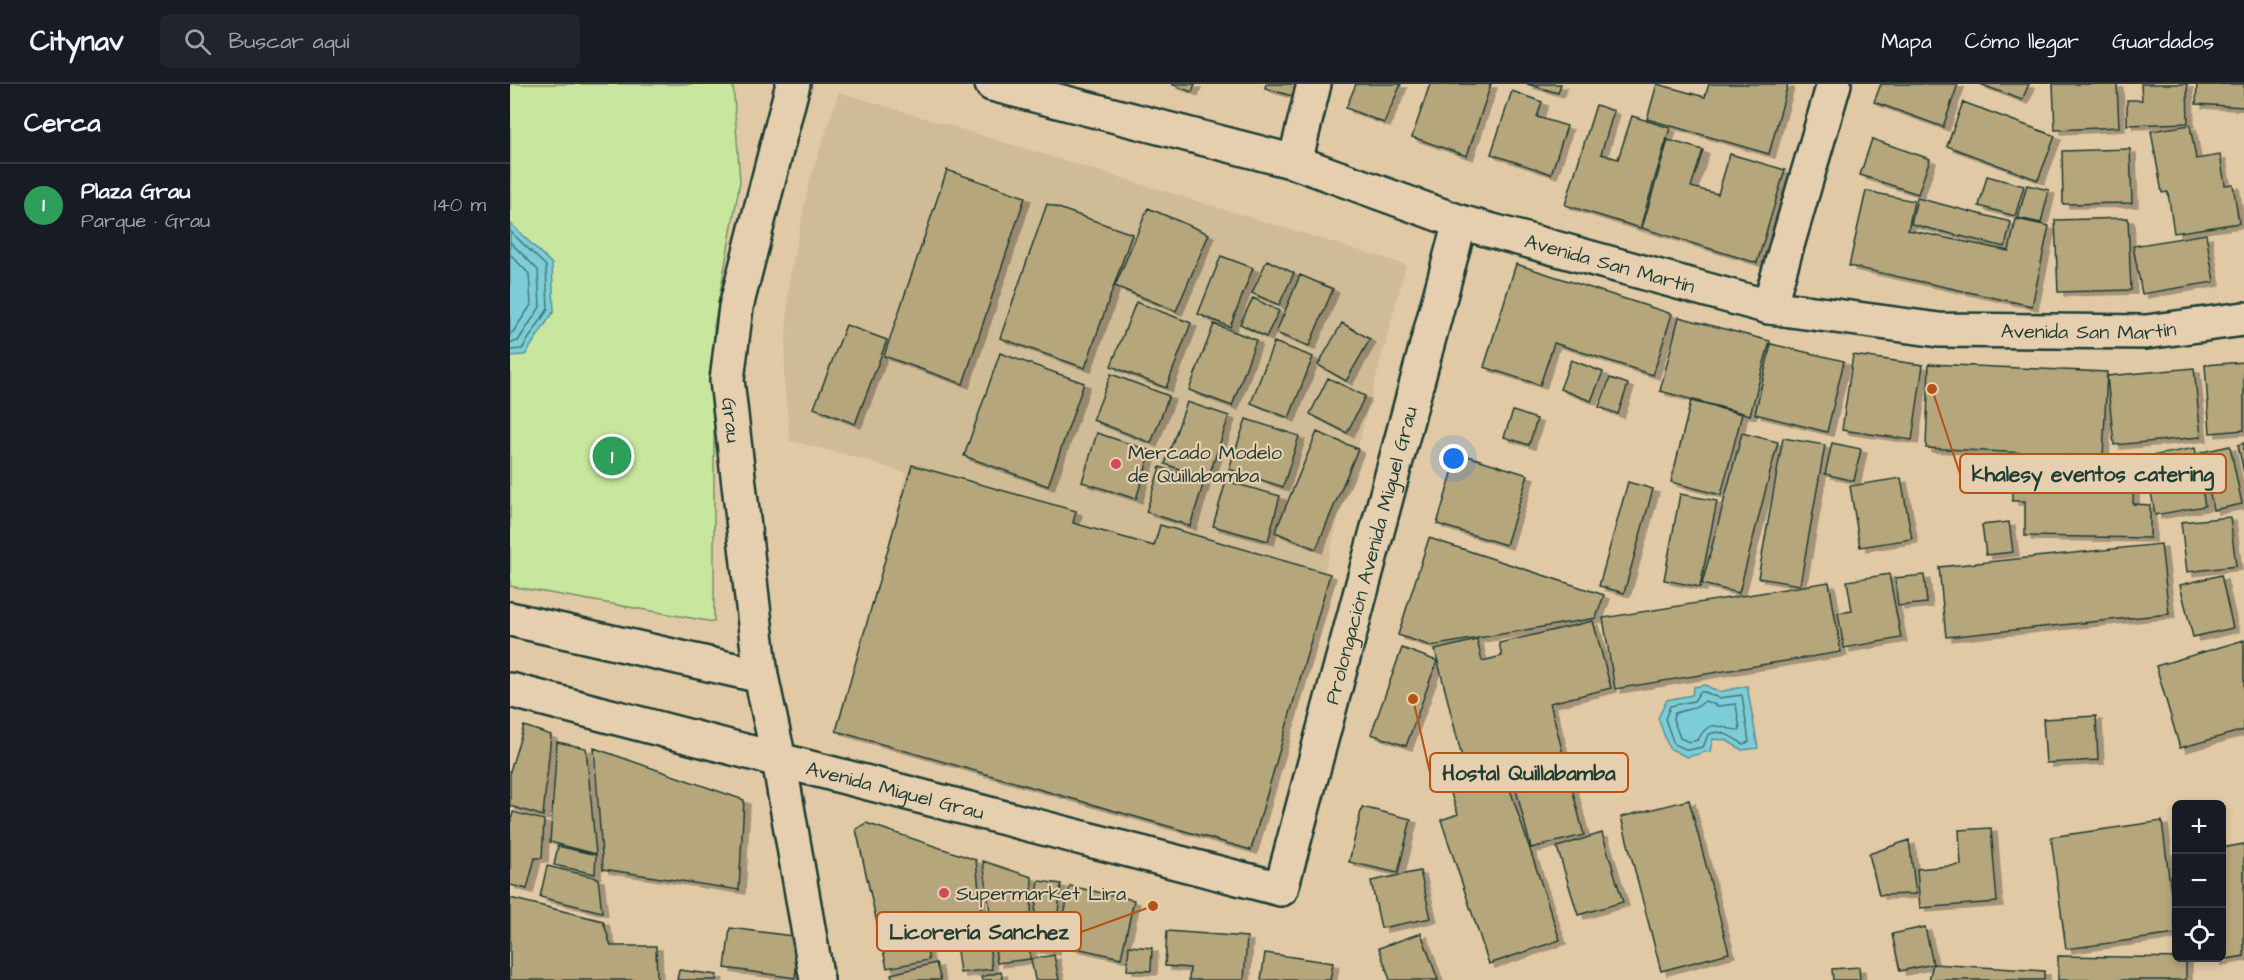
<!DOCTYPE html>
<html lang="es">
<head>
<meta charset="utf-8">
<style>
	body { margin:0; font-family:"Architects Daughter",sans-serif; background:#20242c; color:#f1f3f6 }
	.controls { position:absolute; right:18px; bottom:18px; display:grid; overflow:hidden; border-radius:9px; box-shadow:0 3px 9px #0003 }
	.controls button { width:54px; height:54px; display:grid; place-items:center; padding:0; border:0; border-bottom:2px solid #363941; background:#171b24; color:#f1f3f6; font:30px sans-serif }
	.you { position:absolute; left:944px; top:375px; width:21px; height:21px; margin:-15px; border:4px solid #fff; border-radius:50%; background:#1a73e8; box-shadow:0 0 0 9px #1a73e833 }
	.badge { display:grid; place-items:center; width:39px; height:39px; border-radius:50%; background:#d1495b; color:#fff; font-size:20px; font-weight:700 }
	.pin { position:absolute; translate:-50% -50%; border:3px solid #fff; box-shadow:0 2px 6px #0006 }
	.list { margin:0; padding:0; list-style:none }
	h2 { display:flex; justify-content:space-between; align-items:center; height:78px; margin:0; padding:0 24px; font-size:26px }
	h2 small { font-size:20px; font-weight:400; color:#9ea1a6 }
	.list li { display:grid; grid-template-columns:39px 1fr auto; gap:18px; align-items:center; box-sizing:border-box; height:84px; padding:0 24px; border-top:2px solid #363941 }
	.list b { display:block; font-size:22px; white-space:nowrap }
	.list p { margin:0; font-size:20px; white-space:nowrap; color:#9ea1a6 }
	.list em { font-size:20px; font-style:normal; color:#9ea1a6 }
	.icon { flex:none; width:33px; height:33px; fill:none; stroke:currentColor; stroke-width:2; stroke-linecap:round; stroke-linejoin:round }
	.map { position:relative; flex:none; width:1734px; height:896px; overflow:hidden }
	header { display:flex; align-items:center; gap:36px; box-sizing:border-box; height:84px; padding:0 30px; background:#171b24; border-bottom:2px solid #363941 }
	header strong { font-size:28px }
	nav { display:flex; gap:33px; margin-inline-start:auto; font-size:21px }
	.search { width:420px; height:54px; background:#20242c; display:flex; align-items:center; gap:15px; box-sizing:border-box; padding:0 21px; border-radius:9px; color:#9ea1a6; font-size:22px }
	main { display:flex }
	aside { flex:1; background:#171b24 }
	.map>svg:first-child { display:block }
	.built { fill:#cfbb96 }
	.green { fill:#c8e69e; stroke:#749269; stroke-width:1.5 }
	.water { fill:#7dcdd8; stroke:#579396; stroke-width:1.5 }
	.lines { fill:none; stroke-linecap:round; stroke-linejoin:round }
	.shore { stroke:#457776; stroke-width:1.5 }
	.building { fill:#b6a67c; stroke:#1f3d34; stroke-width:1.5; filter:url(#shadow) }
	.minor-casing { stroke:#1f3d34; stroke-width:38 }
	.major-casing { stroke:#1f3d34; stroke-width:38 }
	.minor { stroke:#e6cfaf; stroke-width:33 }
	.major { stroke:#e6cfaf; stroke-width:33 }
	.poi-dot { fill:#d1495b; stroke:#e6cfaf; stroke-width:2 }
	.labels { text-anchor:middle; stroke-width:4.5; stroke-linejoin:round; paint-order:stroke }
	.street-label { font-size:20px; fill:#1f3d34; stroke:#e6cfaf }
	.poi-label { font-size:20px; fill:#1f3d34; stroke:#e6cfaf; text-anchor:start }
	.leader { fill:none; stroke:#b65216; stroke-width:2 }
	.callout-dot { fill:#b65216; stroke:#e6cfaf; stroke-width:2 }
	.callout { fill:#e6cfaf; stroke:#b65216; stroke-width:2 }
	.callout-label { font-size:21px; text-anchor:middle; font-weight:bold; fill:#1f3d34 }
</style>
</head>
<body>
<header>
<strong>Citynav</strong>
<div class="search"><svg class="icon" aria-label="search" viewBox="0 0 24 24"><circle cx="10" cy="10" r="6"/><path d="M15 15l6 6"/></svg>Buscar aquí</div>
<nav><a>Mapa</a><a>Cómo llegar</a><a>Guardados</a></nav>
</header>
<main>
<aside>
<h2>Cerca<small></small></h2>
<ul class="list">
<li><span class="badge" style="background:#2e9e5b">1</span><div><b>Plaza Grau</b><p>Parque · Grau</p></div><em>140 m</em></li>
</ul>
</aside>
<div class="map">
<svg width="1734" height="896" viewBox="0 0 1734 896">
	<defs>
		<filter id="shadow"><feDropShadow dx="6" dy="4" stdDeviation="0" flood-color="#0004"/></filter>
	</defs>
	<rect width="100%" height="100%" fill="#e0c9a4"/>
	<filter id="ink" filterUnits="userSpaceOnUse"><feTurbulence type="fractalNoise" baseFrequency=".0167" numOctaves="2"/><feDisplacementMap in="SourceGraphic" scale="12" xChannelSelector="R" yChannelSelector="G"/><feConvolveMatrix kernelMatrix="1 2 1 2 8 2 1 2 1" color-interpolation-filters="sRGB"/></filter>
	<g filter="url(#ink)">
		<path class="built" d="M 329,8 L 896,181 L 741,764 L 333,642 L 396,389 L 338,371 L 280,357 L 274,294 L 279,197 L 299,99 Z"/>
		<path class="green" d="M 0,0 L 223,0 L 230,97 L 204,243 L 204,538 L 0,502 Z"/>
		<path class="water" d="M 0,139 L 42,180 L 44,227 L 15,271 L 0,272 Z
			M 1195,601 L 1209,608 L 1237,602 L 1248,664 L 1232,666 L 1216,656 L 1203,655 L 1200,667 L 1177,673 L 1159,664 L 1148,634 L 1157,616 L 1182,611 L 1184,603 Z"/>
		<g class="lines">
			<path class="shore" d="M 0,147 L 36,182 L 38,225 L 12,265 L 0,266
				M 0,158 L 28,186 L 30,223 L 8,257 L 0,259
				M 0,170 L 19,190 L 21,221 L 3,248 L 0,250
				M 1190,608 L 1195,608 L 1209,614 L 1232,611 L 1239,658 L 1233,660 C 1225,655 1210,644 1200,650 C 1196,652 1195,660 1193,663 L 1178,666 L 1164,660 L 1155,635 L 1160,622 L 1184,617 Z
				M 1195,617 L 1208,622 L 1226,620 L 1230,646 C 1210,646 1201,631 1188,656 L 1179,658 L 1170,654 L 1163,635 L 1165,629 L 1187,623 Z"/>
		</g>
		<path class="building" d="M 661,0 L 685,0 L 682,8 Z
			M 756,0 L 789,0 L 785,13 L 755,4 Z
			M 846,0 L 891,0 L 874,39 L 836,24 Z
			M 920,0 L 981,0 L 957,72 L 902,53 Z
			M 1017,0 L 1051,0 L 1048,9 Z
			M 1147,0 L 1195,13 L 1199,0 L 1278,0 L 1259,70 L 1137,35 Z
			M 1371,0 L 1448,0 L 1433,43 L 1364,18 Z
			M 1470,0 L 1519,0 L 1512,16 Z
			M 1543,0 L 1607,0 L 1609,43 L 1545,46 Z
			M 1631,0 L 1677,0 L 1678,39 L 1617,41 L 1617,16 L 1632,16 Z
			M 1687,0 L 1734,0 L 1734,23 L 1686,20 Z
			M 1002,7 L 1032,18 L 1027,33 L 1057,42 L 1041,90 L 981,70 Z
			M 1453,18 L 1545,52 L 1528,96 L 1437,62 Z
			M 1086,21 L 1104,27 L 1091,70 L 1108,75 L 1122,32 L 1160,44 L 1130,144 L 1055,121 Z
			M 1680,41 L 1686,75 L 1710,71 L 1715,101 L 1723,100 L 1729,139 L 1664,149 L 1658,108 L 1652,109 L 1641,47 Z
			M 1362,55 L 1420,75 L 1408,110 L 1350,91 Z
			M 1158,56 L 1193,66 L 1181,103 L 1208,110 L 1220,70 L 1275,86 L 1247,179 L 1132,144 Z
			M 1620,65 L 1622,119 L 1553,120 L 1552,67 Z
			M 437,86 L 515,113 L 453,300 L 374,272 Z
			M 1477,92 L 1514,102 L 1505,132 L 1469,122 Z
			M 1517,101 L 1539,106 L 1531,139 L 1508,134 Z
			M 1356,107 L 1404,117 L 1398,146 L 1499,167 L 1506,135 L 1539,142 L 1522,222 L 1339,182 Z
			M 1407,114 L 1501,138 L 1495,163 L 1401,140 Z
			M 537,120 L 622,150 L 575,284 L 490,254 Z
			M 638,124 L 699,150 L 666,227 L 605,202 Z
			M 1618,134 L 1621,206 L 1548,208 L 1545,136 Z
			M 1696,150 L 1704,198 L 1632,210 L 1623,162 Z
			M 711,172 L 743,184 L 720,243 L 688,230 Z
			M 757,176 L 784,189 L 769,221 L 742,209 Z
			M 1006,180 L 1162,230 L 1143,291 L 1044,259 L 1030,301 L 974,283 Z
			M 790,191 L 823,205 L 799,262 L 766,249 Z
			M 743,214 L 769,227 L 756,253 L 730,240 Z
			M 626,218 L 681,239 L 656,304 L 601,282 Z
			M 1169,233 L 1260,257 L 1240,331 L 1150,307 Z
			M 832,239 L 860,255 L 836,297 L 808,281 Z
			M 704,240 L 746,256 L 722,322 L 679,306 Z
			M 336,241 L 377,256 L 345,340 L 304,324 Z
			M 764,258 L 803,273 L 779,334 L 741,319 Z
			M 1261,260 L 1334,277 L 1317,348 L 1245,330 Z
			M 490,269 L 574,299 L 538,402 L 454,372 Z
			M 1343,271 L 1413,281 L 1402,356 L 1332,346 Z
			M 1061,276 L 1093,288 L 1081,317 L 1050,305 Z
			M 1734,278 L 1734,346 L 1700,349 L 1695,281 Z
			M 1419,280 L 1597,288 L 1593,373 L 1416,364 Z
			M 1684,284 L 1691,353 L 1604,361 L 1597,292 Z
			M 601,290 L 659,312 L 641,359 L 583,336 Z
			M 818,294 L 855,312 L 837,349 L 800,330 Z
			M 1100,294 L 1118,300 L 1108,330 L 1089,323 Z
			M 1181,317 L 1232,330 L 1211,411 L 1161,398 Z
			M 677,318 L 719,332 L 698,395 L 655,380 Z
			M 1003,327 L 1027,335 L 1019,361 L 994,353 Z
			M 736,335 L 789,352 L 773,403 L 719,385 Z
			M 807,348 L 848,365 L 806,465 L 765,448 Z
			M 587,349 L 641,367 L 626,415 L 572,398 Z
			M 1232,349 L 1268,358 L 1229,509 L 1192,500 Z
			M 1273,354 L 1315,361 L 1290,501 L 1248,494 Z
			M 1322,359 L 1351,365 L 1344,397 L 1315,390 Z
			M 1734,359 L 1734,389 L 1728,361 Z
			M 1720,362 L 1732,420 L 1703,426 L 1692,368 Z
			M 1685,364 L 1695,422 L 1645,431 L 1635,373 Z
			M 948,369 L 1018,391 L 996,461 L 927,440 Z
			M 402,381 L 566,427 L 563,439 L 644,462 L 650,441 L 820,490 L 741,766 L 326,647 Z
			M 650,383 L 694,398 L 680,442 L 636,428 Z
			M 1502,385 L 1624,387 L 1623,420 L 1640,421 L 1640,454 L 1515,452 L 1515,417 L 1502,417 Z
			M 1391,394 L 1402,455 L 1350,463 L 1340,402 Z
			M 716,397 L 770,412 L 758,457 L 703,442 Z
			M 1118,398 L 1143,405 L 1114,509 L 1089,502 Z
			M 1170,410 L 1207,417 L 1190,503 L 1154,496 Z
			M 1720,433 L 1726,482 L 1677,488 L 1671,438 Z
			M 1499,438 L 1503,468 L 1476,471 L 1472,441 Z
			M 919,454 L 1094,511 L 1086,534 L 921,562 L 888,551 Z
			M 1651,460 L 1659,530 L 1436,553 L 1429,483 Z
			M 1379,490 L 1391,554 L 1334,564 L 1328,529 L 1342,527 L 1337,497 Z
			M 1414,491 L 1417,519 L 1388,522 L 1385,494 Z
			M 1711,491 L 1723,544 L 1683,553 L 1670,501 Z
			M 1319,498 L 1331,568 L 1105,605 L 1093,534 Z
			M 1083,537 L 1101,604 L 1040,619 L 1074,751 L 1021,764 L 1000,682 L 957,693 L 925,566 L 967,556 L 972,577 L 992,572 L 989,559 Z
			M 1734,556 L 1734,646 L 1670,664 L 1646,582 Z
			M 892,564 L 927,577 L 896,662 L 861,650 Z
			M 1586,632 L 1588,676 L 1536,679 L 1533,635 Z
			M 14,642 L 41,651 L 33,732 L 0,722 L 0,687 Z
			M 47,658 L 76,664 L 86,770 L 40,758 Z
			M 84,664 L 234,716 L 229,806 L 93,785 Z
			M 994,687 L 1050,856 L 979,880 L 931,736 L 948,730 L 939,704 Z
			M 1179,716 L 1219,869 L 1151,887 L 1111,733 Z
			M 852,723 L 901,735 L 888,789 L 839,778 Z
			M 3,728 L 34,736 L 32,774 L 25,774 L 17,805 L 0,801 L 0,740 Z
			M 1652,737 L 1666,850 L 1556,865 L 1541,753 Z
			M 356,739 L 466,776 L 472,836 L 408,828 L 419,876 L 377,884 L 346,745 Z
			M 1481,744 L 1487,818 L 1410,824 L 1407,785 L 1451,781 L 1449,746 Z
			M 1092,749 L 1113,818 L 1068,831 L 1047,763 Z
			M 1399,756 L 1406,810 L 1369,811 L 1359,770 Z
			M 1734,760 L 1734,872 L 1705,877 L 1705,874 L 1712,874 L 1712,764 Z
			M 48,762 L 86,771 L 85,790 L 44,781 Z
			M 473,777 L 522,793 L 520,875 L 487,879 Z
			M 37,782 L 88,794 L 92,828 L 30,813 Z
			M 910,787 L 921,834 L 871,844 L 861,797 Z
			M 529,797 L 551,800 L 544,867 L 520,864 Z
			M 560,802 L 624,816 L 611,874 L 548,860 Z
			M 0,814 L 93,837 L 101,862 L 146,862 L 147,896 L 0,896 Z
			M 477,840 L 482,885 L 450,889 L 444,845 Z
			M 1415,843 L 1423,880 L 1390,887 L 1382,850 Z
			M 220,844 L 290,853 L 285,894 L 215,884 Z
			M 657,847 L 737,853 L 734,896 L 679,896 L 680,884 L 655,882 Z
			M 911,849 L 928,896 L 880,896 L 869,864 Z
			M 619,862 L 642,864 L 641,887 L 617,886 Z
			M 755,869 L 823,879 L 820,896 L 751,896 Z
			M 544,871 L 549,896 L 525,896 L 521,875 Z
			M 1548,872 L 1676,874 L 1676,896 L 1548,896 Z
			M 426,879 L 431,896 L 383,896 L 381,890 Z
			M 1423,880 L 1534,887 L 1534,896 L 1419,896 Z
			M 1349,883 L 1350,896 L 1323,896 L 1322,885 Z
			M 169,886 L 207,891 L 206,896 L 167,896 Z
			M 491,888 L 493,896 L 472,896 L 471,893 Z"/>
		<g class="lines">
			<g class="minor-casing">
				<g id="minor">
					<path d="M 785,78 L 804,0"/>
					<path d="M 1259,223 L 1324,0"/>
					<path id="s1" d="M 269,676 L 771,805 L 950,138"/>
				</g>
			</g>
			<g class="major-casing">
				<g id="major">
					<path id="s2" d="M 283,0 L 226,223 L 217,296 L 251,592 L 269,676 L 307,896"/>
					<path id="s3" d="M 482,0 L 785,78 L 950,138 L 1259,223 L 1429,246 L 1636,248 L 1734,235"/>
					<path d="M 0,535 L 251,592"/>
					<path d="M 0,606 L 269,676"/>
				</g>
			</g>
			<use href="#minor" class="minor"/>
			<use href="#major" class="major"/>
		</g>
	</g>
	<g class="poi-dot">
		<circle cx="606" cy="380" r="6"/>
		<circle cx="434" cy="809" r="6"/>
	</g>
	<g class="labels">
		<g class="street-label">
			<text dy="7" stroke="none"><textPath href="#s3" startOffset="644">Avenida San Martín</textPath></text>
			<text dy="7" stroke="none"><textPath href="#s3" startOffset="1130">Avenida San Martín</textPath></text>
			<text dy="7" stroke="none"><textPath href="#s2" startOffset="344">Grau</textPath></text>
			<text dy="7" stroke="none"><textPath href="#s1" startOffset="864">Prolongación Avenida Miguel Grau</textPath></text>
			<text dy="7" stroke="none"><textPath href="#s1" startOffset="120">Avenida Miguel Grau</textPath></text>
		</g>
		<g class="poi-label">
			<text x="618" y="375">Mercado Modelo<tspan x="618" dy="23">de Quillabamba</tspan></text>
			<text x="446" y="816">Supermarket Lira</text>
		</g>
	</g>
	<path class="leader" d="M1422 305L1450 390M903 615L920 689M643 822L571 848"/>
	<g class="callout-dot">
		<circle cx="1422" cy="305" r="6"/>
		<circle cx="903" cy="615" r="6"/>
		<circle cx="643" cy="822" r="6"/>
	</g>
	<g class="callout">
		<rect x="1450" y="370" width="266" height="39" rx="6"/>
		<rect x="920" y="669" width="198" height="39" rx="6"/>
		<rect x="367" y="828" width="204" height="39" rx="6"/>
	</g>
	<g class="callout-label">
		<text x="1583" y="397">khalesy eventos catering</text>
		<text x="1019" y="696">Hostal Quillabamba</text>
		<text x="469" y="855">Licorería Sanchez</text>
	</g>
</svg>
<div class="controls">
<button>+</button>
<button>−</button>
<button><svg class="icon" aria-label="locate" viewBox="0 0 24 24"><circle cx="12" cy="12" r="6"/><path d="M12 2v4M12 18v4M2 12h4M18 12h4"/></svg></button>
</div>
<div class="you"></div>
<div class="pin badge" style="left:102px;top:372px;background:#2e9e5b">1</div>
</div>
</main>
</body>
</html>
